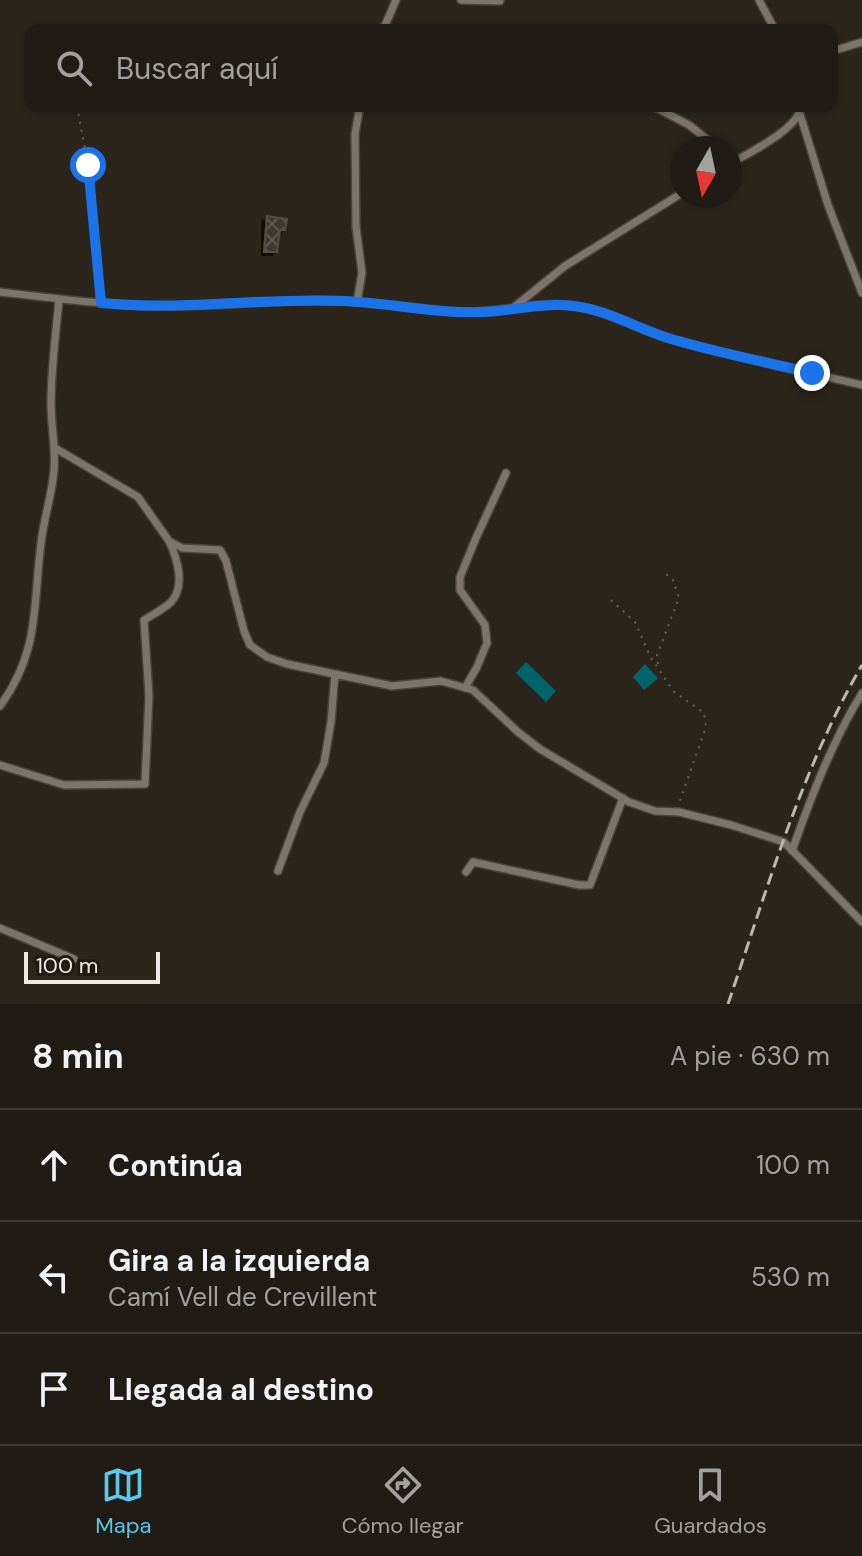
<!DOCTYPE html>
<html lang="es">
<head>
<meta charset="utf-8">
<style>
	body { margin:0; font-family:"DM Sans",sans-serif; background:#2d2922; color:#f1f3f6 }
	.compass { position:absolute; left:670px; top:136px; width:72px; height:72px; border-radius:50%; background:#201c15; box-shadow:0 2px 6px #0004; rotate:189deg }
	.scale { position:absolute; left:24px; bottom:20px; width:136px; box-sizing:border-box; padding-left:8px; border:4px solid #eee9e4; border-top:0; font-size:22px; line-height:28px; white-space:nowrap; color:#eee9e4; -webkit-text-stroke:6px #221b13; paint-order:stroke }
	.stop { position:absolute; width:24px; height:24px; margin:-18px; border:6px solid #1a73e8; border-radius:50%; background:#fff }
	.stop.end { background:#1a73e8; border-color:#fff; box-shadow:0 2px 8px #0008 }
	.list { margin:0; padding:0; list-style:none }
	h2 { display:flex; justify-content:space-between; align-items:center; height:104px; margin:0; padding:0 32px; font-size:34px }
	h2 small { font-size:26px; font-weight:400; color:#a2a1a0 }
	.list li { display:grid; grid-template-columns:52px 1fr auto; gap:24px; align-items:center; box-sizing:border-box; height:112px; padding:0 32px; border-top:2px solid #3d3a34 }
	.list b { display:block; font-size:30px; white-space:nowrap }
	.list p { margin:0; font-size:26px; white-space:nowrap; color:#a2a1a0 }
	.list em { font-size:26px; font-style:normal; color:#a2a1a0 }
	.icon { flex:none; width:44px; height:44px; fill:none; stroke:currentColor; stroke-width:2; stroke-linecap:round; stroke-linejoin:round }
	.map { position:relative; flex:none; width:862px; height:1004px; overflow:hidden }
	.search { position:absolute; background:#201c15; box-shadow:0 2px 6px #0004; left:24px; right:24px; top:24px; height:88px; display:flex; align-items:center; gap:20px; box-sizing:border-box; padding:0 28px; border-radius:16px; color:#a2a1a0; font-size:30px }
	.sheet { height:440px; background:#201c15 }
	nav { display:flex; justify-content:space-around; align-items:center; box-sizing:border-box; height:112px; border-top:2px solid #3d3a34; background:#201c15; font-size:22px; color:#a2a1a0 }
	nav a { display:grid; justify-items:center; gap:4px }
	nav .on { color:#5cc7e8 }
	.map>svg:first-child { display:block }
	.water { fill:#01646a }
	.building { fill:url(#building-cross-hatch); stroke:#544c43; stroke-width:2; filter:url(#shadow) }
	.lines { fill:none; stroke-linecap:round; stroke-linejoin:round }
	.street-casing { stroke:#48433c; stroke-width:10 }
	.path { stroke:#676159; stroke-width:2; stroke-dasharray:2 6; stroke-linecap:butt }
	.street { stroke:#7d756b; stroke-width:7 }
	.rail { stroke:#bbb6b0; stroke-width:3; stroke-dasharray:12 6; stroke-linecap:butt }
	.route { stroke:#1a73e8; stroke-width:10 }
</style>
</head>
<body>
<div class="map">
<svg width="862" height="1004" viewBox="0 0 862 1004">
	<defs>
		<pattern id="building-cross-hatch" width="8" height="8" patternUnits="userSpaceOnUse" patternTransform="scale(2)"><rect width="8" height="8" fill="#403930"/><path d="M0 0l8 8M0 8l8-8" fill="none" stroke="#5c564e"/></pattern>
		<filter id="shadow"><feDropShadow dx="-4.5" dy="4.5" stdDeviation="0" flood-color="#0009"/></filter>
	</defs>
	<rect width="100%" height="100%" fill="#2b251c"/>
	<path class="water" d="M 526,662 L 556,691 L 546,702 L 516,673 Z
		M 645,664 L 658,678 L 644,690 L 633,677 Z"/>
	<path class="building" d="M 267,216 L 287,219 L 285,230 L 280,230 L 277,252 L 264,252 Z"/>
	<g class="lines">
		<g class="street-casing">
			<path id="street" d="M 461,0 L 500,1
				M 759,0 L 775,30
				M 383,30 L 396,0
				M 832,51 L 862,42
				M 653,106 L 689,125 L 718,148
				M 800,114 L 828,205 L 862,293
				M 730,164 C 750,152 799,129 801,106
				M 0,292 C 52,298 105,305 157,306 C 220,307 283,298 345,301 C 384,303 422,310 460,312 C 499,314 537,300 575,306 C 608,311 636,328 667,338 C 731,356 797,370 862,385
				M 357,302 L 362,273 L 356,227 L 355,134 L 360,106
				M 513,308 L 565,266 L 682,193
				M 55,448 L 138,497 L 169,541 L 182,548 L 220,550 L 226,561 L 244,631 L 250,645 L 267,657 L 287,664 L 392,686 L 441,681 L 473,690 L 518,732 L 540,749 L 629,802 L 655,811 L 679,812 L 731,825 L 784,842 L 862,922
				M 465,688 L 477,667 L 487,643 L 485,625 L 460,590 L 460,577 L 476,538 L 506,473
				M 0,706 C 40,652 33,605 41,543 C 44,518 52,495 54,470 C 56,448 51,426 51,403 C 51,369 56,334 59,299
				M 0,765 L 64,785 L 145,784 L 149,696 L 144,620 C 152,615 164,609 171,602 C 186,586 177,558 169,541
				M 792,851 C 811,797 832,742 862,693
				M 278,871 L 300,812 L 324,763 L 331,722 L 335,674
				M 466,872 L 473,862 L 579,885 L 590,885 L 623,798
				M 0,928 L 74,959"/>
		</g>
		<path class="path" d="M 77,106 L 88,165 L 100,294
			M 611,600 L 635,622 L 650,656 L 673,691 L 704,713 L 706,727 L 679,803
			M 658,664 L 657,655 L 679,598 L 673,580 L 665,573"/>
		<use href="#street" class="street"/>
		<path class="rail" d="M 728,1004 C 767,890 801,770 862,665"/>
	</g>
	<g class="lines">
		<path class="route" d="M 88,165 L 101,303 C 182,311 263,297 344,301 C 390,303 436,314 483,312 C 513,311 543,302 573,306 C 605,309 634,327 665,337 C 712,352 763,361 812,373"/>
	</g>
</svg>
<svg class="compass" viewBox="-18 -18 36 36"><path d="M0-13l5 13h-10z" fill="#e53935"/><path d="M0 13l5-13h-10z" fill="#a2a1a0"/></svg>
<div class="scale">100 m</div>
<div class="stop" style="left:88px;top:165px"></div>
<div class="stop end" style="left:812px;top:373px"></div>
<div class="search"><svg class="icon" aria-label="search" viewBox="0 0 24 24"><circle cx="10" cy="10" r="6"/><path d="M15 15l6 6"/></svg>Buscar aquí</div>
</div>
<section class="sheet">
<h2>8 min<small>A pie · 630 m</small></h2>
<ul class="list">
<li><svg class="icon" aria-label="ahead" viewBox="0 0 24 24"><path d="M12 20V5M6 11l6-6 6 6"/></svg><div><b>Continúa</b></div><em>100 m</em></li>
<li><svg class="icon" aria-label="left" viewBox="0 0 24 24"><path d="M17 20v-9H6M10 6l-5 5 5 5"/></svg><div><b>Gira a la izquierda</b><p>Camí Vell de Crevillent</p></div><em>530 m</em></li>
<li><svg class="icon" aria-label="arrive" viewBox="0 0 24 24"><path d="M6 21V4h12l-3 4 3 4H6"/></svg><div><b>Llegada al destino</b></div></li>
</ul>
</section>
<nav>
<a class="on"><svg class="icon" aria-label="map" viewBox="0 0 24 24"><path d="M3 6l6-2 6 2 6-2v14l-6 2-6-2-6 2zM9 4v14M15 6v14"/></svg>Mapa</a>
<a><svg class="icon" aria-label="directions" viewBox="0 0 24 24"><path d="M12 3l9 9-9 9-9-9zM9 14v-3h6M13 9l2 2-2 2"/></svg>Cómo llegar</a>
<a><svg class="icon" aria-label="saved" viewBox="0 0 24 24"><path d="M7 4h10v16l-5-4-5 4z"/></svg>Guardados</a>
</nav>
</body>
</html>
